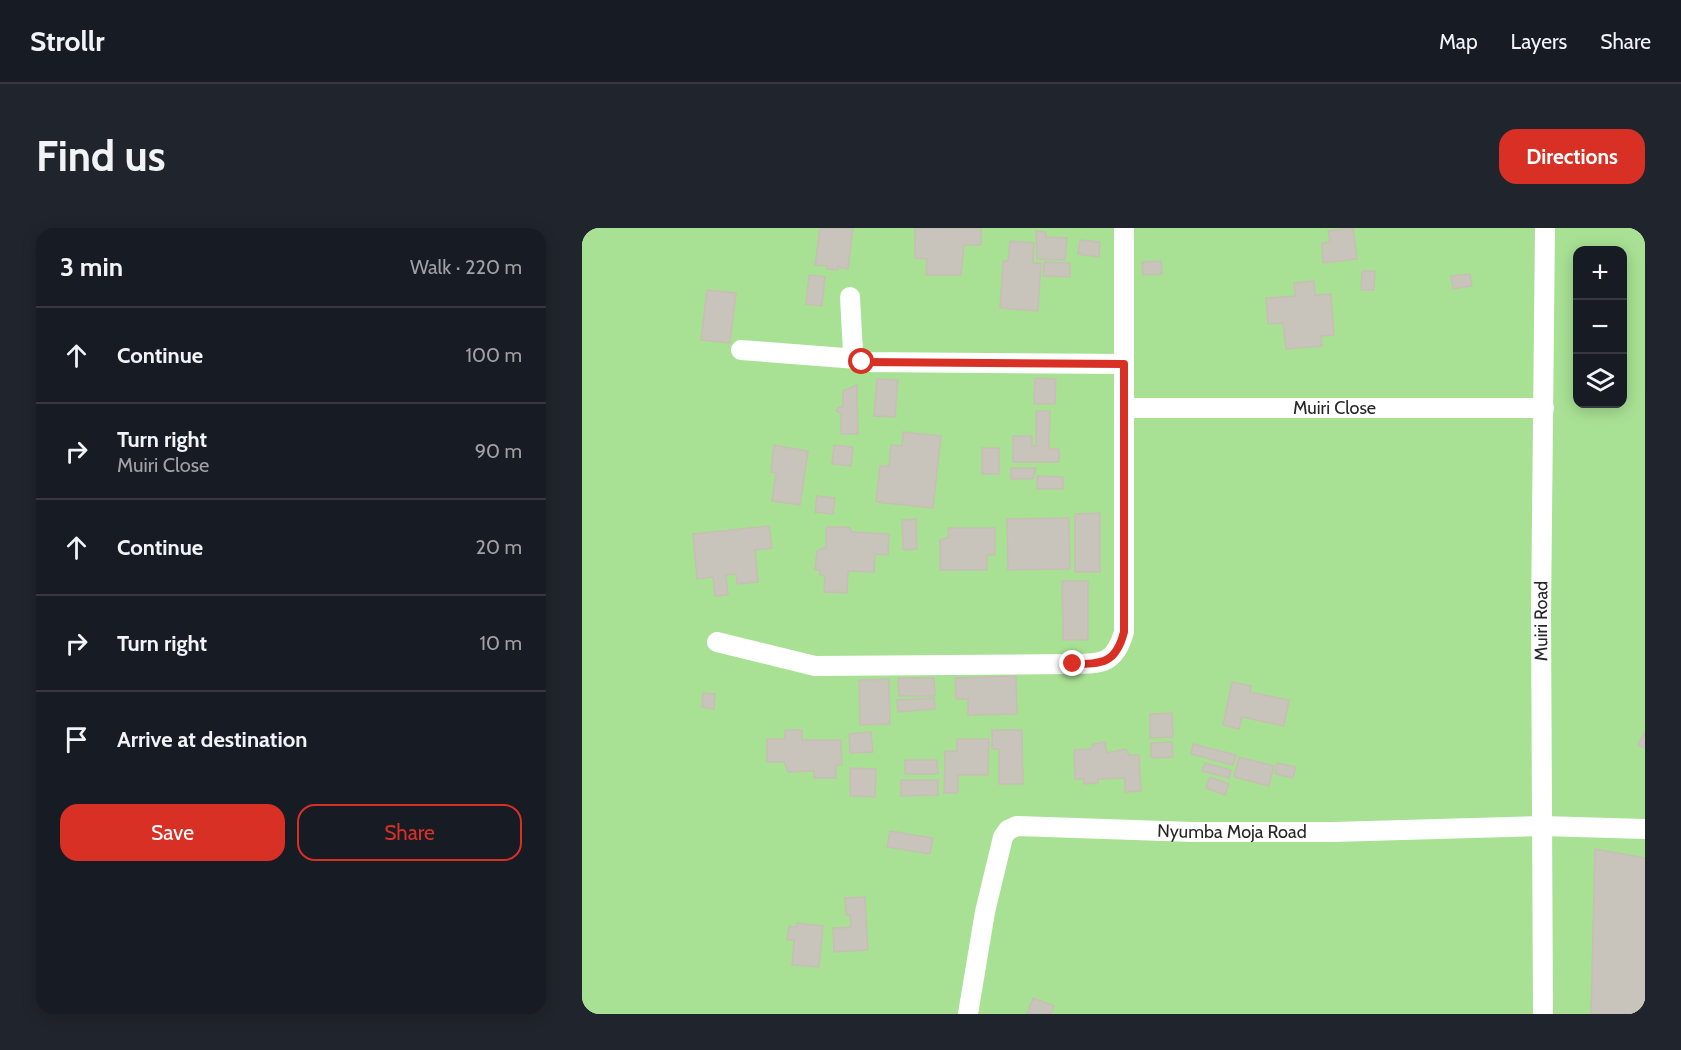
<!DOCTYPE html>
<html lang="en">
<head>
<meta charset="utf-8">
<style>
	body { margin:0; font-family:Cabin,sans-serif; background:#20242c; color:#f1f3f6 }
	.controls { position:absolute; right:18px; top:18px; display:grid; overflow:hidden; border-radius:12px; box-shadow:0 3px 15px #0003 }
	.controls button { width:54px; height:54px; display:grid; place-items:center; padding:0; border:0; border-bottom:2px solid #363941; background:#171b24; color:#f1f3f6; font:30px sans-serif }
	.stop { position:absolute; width:18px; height:18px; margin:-14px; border:4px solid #d93025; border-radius:50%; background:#fff }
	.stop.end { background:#d93025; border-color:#fff; box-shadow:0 2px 6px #0008 }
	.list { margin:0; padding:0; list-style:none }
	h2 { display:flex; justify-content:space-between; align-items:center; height:78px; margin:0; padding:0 24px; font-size:26px }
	h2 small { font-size:20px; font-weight:400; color:#9ea1a6 }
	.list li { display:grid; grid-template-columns:39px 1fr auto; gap:18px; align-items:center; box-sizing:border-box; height:96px; padding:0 24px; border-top:2px solid #363941 }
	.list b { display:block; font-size:22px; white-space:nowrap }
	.list p { margin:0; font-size:20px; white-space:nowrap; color:#9ea1a6 }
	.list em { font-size:20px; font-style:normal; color:#9ea1a6 }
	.actions { display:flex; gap:12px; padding:18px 24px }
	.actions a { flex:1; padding:14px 0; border:2px solid #d93025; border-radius:18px; text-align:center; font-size:21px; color:#d93025 }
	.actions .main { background:#d93025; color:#fff }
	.icon { flex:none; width:33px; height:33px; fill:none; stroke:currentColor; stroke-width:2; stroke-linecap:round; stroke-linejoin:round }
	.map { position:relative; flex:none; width:1063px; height:786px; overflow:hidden; border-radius:18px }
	header { display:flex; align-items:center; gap:36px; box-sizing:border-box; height:84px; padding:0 30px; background:#171b24; border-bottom:2px solid #363941 }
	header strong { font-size:28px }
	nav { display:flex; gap:33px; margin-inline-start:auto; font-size:21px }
	.intro { display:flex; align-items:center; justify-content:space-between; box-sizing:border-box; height:144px; padding:0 36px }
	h1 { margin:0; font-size:42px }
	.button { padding:15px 27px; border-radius:18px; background:#d93025; color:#fff; font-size:21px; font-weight:700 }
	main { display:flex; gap:36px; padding:0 36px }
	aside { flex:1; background:#171b24; border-radius:18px; box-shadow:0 3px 15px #0003 }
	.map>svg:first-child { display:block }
	.green { fill:#a8e194; fill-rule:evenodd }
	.building { fill:#c8c3bb; stroke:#c5c0b2; stroke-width:1.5 }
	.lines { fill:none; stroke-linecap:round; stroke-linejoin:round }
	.minor { stroke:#fff; stroke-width:20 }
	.route { stroke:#d93025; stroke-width:8 }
	.labels { text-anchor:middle; stroke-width:6; stroke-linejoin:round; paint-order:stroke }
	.street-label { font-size:18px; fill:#272727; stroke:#fff }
</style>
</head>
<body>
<header>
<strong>Strollr</strong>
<nav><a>Map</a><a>Layers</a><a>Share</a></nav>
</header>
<div class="intro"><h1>Find us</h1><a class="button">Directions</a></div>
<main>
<aside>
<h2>3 min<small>Walk · 220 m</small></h2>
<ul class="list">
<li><svg class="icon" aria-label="ahead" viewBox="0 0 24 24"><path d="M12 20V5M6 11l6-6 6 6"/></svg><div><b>Continue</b></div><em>100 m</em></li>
<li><svg class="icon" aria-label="right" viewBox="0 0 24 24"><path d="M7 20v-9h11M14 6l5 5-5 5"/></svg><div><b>Turn right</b><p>Muiri Close</p></div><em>90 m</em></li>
<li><svg class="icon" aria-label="ahead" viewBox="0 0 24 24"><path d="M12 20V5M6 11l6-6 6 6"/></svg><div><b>Continue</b></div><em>20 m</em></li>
<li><svg class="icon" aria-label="right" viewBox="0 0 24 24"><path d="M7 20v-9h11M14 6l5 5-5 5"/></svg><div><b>Turn right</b></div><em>10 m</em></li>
<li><svg class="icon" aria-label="arrive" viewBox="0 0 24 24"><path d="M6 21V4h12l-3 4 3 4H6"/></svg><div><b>Arrive at destination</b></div></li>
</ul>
<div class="actions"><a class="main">Save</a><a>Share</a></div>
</aside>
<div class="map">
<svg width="1063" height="786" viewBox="0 0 1063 786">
	<rect width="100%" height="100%" fill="#eae4d8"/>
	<path class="green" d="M 0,0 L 1063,0 L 1063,786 L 0,786 ZM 996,22 L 1040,22 L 1040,176 L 996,176 Z"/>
	<path class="building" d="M 238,0 L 271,0 L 266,41 L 256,39 L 256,42 L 245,41 L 245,38 L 233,37 Z
		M 333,0 L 399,0 L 399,17 L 382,17 L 379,47 L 344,47 L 345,31 L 333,30 Z
		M 771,0 L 775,31 L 741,35 L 740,15 L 748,14 L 746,3 Z
		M 454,3 L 464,4 L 464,9 L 485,10 L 483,32 L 455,31 Z
		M 498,12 L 518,14 L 517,29 L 496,26 Z
		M 428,13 L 452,15 L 451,35 L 459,35 L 456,83 L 418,80 L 421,33 L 426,33 Z
		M 579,33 L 580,46 L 561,47 L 560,34 Z
		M 462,34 L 488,35 L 488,49 L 461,48 Z
		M 780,43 L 793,43 L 792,62 L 779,62 Z
		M 888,46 L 890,58 L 871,61 L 869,48 Z
		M 227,47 L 243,49 L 240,78 L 224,76 Z
		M 732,53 L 733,67 L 749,66 L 752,107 L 739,108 L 740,118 L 704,121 L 701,95 L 686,96 L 684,70 L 713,68 L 712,55 Z
		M 125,62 L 154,65 L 148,115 L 119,112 Z
		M 453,150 L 474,151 L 473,176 L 452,176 Z
		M 295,151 L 316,152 L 313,189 L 292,188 Z
		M 275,157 L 276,206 L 259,206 L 259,185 L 254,183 L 256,180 L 261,179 L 261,163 Z
		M 454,183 L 468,183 L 467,221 L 477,221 L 477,234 L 431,234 L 431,208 L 450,208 L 450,218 L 454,218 Z
		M 321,204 L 359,208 L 351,280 L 294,274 L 298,238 L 307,238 L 309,217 L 320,218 Z
		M 192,217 L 226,223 L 218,277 L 190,273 L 194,245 L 189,244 Z
		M 252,217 L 271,219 L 269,238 L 250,236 Z
		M 400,220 L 417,220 L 417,246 L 400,246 Z
		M 429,240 L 454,240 L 451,251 L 429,251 Z
		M 455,248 L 481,249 L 481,261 L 455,261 Z
		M 235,268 L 253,270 L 251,286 L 233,284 Z
		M 518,285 L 518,344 L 493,344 L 493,286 Z
		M 487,290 L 488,341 L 426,342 L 425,291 Z
		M 334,291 L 335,321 L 321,322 L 320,292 Z
		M 187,298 L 190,320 L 173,322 L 176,354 L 155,356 L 154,346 L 144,347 L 146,367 L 133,368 L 131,349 L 115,351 L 111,306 Z
		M 244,299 L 267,299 L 270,304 L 307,306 L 306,327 L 293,326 L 292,344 L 266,343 L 265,365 L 242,364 L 243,348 L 238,347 L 238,342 L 233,342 L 235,323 L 244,319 Z
		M 366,300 L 413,300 L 413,327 L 405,327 L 405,342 L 358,342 L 358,312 L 367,309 Z
		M 480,353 L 506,353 L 506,412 L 481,412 Z
		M 434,448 L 435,486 L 386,487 L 386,471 L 374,471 L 373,450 Z
		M 316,450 L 352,450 L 353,468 L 317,468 Z
		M 307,451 L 308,496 L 278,497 L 277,452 Z
		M 650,454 L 669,458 L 668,464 L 707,472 L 702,498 L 660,489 L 657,501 L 641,497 Z
		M 121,465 L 133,466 L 132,481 L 120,479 Z
		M 352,470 L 353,481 L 316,484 L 315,472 Z
		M 590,485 L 591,509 L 568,510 L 568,486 Z
		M 203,502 L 220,502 L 220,512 L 259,512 L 260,537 L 254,537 L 254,550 L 232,550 L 232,543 L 206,544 L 202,534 L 185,534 L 185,511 L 203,511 Z
		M 410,502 L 440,502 L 441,556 L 417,556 L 417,521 L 410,521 Z
		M 1063,503 L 1063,520 L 1056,517 Z
		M 289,504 L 291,524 L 268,525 L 267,506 Z
		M 375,511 L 407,511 L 406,547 L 376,547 L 376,565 L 362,565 L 363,523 L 375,523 Z
		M 523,514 L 525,525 L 544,521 L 547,527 L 557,527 L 559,563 L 543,564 L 543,550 L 516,551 L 516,555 L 502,556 L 502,551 L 493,551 L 492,522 L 509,521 L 511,516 Z
		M 590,514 L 591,529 L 569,530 L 569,515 Z
		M 611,516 L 654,527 L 651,537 L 609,526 Z
		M 657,529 L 692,538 L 687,558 L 652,549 Z
		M 323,532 L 355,532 L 356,546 L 323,546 Z
		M 623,535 L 649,542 L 647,550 L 620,543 Z
		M 695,535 L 714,539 L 711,550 L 693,546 Z
		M 268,540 L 294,541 L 293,569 L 268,568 Z
		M 628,549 L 647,556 L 643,567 L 624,560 Z
		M 319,552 L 356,552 L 356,567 L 319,568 Z
		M 308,603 L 351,610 L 348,626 L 305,619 Z
		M 1013,621 L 1063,630 L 1063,786 L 1009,786 Z
		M 283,669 L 286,722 L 252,724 L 251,700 L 269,699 L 268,687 L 264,687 L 263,670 Z
		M 215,695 L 241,698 L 237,739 L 210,737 L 212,712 L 205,712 L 207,698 L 215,699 Z
		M 451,770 L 472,778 L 469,786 L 445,786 Z"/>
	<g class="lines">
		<g class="minor">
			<path d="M 268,69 L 271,124 L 275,131 L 280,134 L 542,136"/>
			<path d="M 159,122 L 275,131"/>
			<path d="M 542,180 L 542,0"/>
			<path id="s1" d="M 135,414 L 233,438 L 491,436 C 521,436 533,435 542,404 L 542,180 L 962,180"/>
			<path id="s2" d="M 386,786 L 403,684 L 421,609 L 426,602 L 435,598 L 611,604 L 750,604 L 960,598 L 1063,601"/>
			<path id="s3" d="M 961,786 L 959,386 L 963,0"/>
		</g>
	</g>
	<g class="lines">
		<path class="route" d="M 280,134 L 542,136 L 542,404 C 534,435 521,436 491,436"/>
	</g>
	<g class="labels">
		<g class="street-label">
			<text dy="6" stroke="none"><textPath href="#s1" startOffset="861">Muiri Close</textPath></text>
			<text dy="6" stroke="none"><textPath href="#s3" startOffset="393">Muiri Road</textPath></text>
			<text dy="6" stroke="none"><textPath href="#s2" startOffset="414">Nyumba Moja Road</textPath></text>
		</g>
	</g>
</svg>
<div class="controls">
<button>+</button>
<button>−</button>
<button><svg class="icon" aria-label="layers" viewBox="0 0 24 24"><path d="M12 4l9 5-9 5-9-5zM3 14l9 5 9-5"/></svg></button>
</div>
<div class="stop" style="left:280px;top:134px"></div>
<div class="stop end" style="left:491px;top:436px"></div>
</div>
</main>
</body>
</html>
